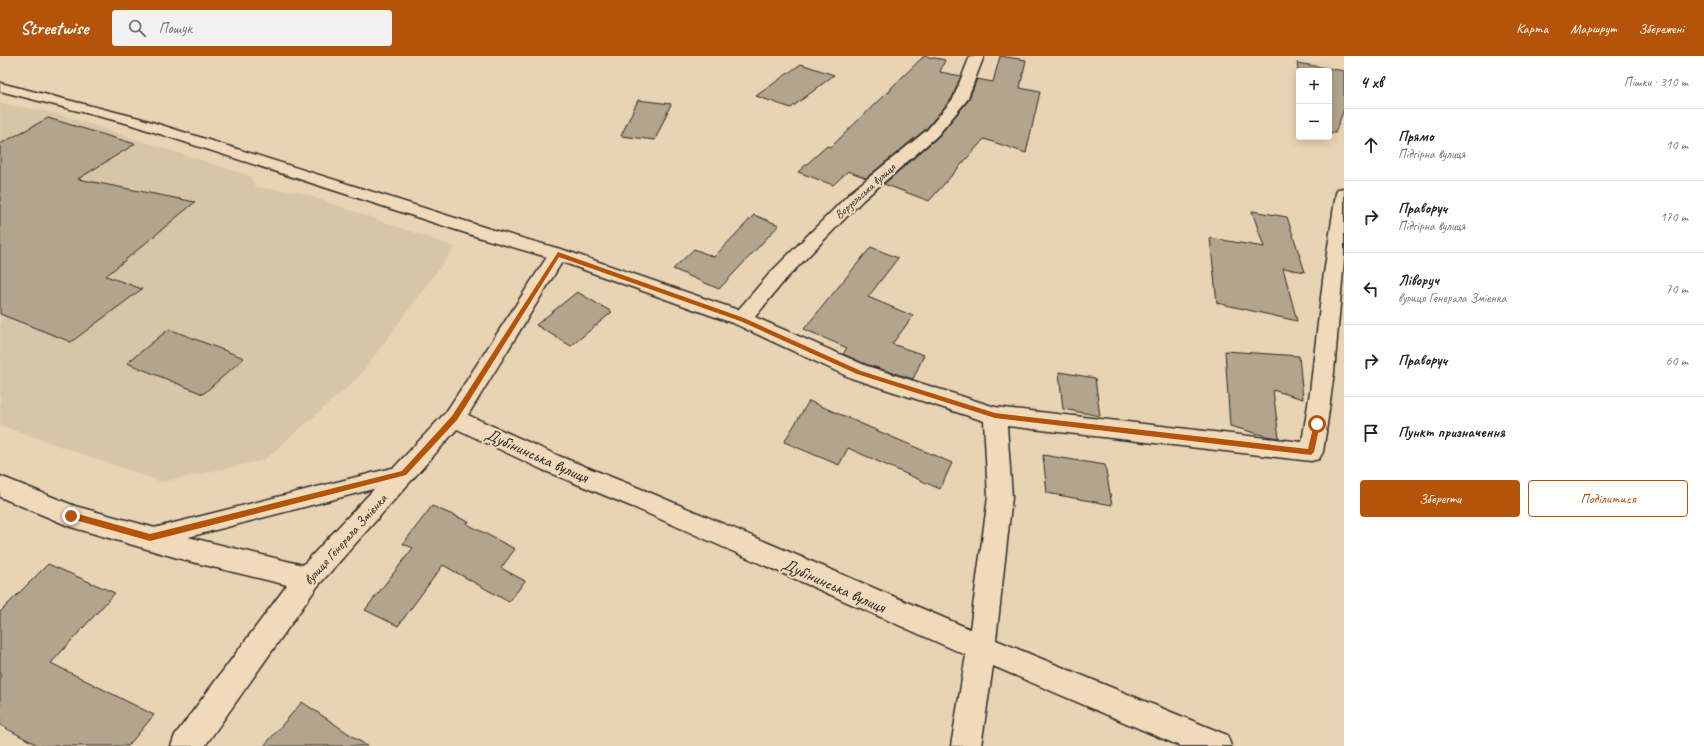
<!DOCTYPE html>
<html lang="uk">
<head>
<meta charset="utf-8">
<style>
	body { margin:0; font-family:Caveat,sans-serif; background:#f2f2f2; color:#202124 }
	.controls { position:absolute; right:12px; top:12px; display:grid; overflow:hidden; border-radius:4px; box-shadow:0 2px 10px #0003 }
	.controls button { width:36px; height:36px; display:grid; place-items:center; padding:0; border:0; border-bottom:1px solid #e0e0e0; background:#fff; color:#202124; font:20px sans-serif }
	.stop { position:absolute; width:12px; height:12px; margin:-9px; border:3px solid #b45309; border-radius:50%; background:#fff }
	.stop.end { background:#b45309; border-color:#fff; box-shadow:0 1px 4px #0008 }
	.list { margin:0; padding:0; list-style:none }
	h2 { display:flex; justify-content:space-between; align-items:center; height:52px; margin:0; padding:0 16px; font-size:17px }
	h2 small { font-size:13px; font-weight:400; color:#757577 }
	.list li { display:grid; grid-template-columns:26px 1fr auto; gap:12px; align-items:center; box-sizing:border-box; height:72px; padding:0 16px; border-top:1px solid #e0e0e0 }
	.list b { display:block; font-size:15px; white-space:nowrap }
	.list p { margin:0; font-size:13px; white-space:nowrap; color:#757577 }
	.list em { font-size:13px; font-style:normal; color:#757577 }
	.actions { display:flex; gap:8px; padding:12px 16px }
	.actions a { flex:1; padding:9px 0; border:1px solid #b45309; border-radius:4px; text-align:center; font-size:14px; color:#b45309 }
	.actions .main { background:#b45309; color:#fff }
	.icon { flex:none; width:22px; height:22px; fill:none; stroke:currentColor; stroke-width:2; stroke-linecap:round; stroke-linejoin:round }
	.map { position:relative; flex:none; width:1344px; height:690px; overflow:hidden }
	header { display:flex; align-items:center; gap:24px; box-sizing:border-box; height:56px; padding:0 20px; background:#b45309; color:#fff }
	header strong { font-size:19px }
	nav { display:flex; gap:22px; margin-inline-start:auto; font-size:14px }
	.search { width:280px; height:36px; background:#f2f2f2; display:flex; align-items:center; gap:10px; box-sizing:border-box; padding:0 14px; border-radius:4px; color:#757577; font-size:15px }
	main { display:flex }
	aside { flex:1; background:#fff }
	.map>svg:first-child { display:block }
	.built { fill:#d8c5a8 }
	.building { fill:#b3a48e; stroke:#2b2b2b }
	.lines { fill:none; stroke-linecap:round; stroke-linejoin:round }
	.service-casing { stroke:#2b2b2b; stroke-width:3 }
	.minor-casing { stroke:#2b2b2b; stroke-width:3 }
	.service { fill:#f0dab9; fill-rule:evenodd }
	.minor { fill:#f0dab9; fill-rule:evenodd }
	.route { fill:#b45309 }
	.labels { text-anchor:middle; stroke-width:4; stroke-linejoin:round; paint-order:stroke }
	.far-street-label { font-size:12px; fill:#2b2b2b; stroke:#f0dab9 }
	.street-label { font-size:14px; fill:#2b2b2b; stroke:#f0dab9 }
	.near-street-label { font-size:17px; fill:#2b2b2b; stroke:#f0dab9 }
</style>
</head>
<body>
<header>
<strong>Streetwise</strong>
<div class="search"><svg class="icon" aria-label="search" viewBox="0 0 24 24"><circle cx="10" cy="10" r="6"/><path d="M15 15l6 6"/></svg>Пошук</div>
<nav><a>Карта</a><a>Маршрут</a><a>Збережені</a></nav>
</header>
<main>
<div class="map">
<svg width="1344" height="690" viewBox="0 0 1344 690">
	<rect width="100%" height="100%" fill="#e8d3b3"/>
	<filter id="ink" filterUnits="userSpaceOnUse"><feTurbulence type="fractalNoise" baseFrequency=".025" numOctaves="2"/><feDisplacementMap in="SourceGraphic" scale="8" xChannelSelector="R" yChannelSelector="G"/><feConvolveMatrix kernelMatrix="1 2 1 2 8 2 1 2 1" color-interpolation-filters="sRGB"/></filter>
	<g filter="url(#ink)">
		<path class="built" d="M 0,47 L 55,57 L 250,120 L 256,131 L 299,136 L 455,191 L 358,322 L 264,404 L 162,426 L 0,369 Z"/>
		<path class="building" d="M 924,0 L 945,4 L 940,16 L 961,20 L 952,42 L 926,73 L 866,122 L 848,115 L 833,129 L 798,116 L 827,90 L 831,91 L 887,36 L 889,37 L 892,31 Z
			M 1000,0 L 1026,4 L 1020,32 L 1040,36 L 1026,97 L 984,83 L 929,145 L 884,128 L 938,81 L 968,45 L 977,23 L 993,26 Z
			M 1297,7 L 1344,15 L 1344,53 L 1335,77 L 1329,76 L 1329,15 L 1299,15 L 1299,22 Z
			M 801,8 L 834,19 L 791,52 L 756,40 Z
			M 638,44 L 671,48 L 655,84 L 621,80 Z
			M 48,62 L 135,88 L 78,123 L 195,146 L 106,220 L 142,233 L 71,286 L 0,258 L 0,88 Z
			M 1252,155 L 1287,161 L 1305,216 L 1283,212 L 1297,265 L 1217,247 L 1210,182 L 1264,191 Z
			M 754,159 L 779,169 L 719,233 L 673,213 L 694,193 L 714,201 Z
			M 871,191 L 898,202 L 868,241 L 913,260 L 892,288 L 924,299 L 913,323 L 868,309 L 843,298 L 847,292 L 804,273 Z
			M 577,236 L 612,256 L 571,290 L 536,269 Z
			M 169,273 L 244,302 L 203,338 L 127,307 Z
			M 1225,295 L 1299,300 L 1303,343 L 1273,334 L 1279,382 L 1266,380 L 1230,370 Z
			M 1059,316 L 1095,322 L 1100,360 L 1063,353 Z
			M 809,345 L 952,407 L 940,433 L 848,392 L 839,409 L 784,386 Z
			M 1043,399 L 1105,409 L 1112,449 L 1047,437 Z
			M 432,450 L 469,466 L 467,468 L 515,493 L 501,512 L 525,525 L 509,546 L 443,509 L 398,570 L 365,554 L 413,492 L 403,488 Z
			M 48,508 L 115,537 L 51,607 L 154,659 L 128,690 L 39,690 L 0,669 L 0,556 Z
			M 302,646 L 367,690 L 264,690 Z"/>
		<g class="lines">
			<g class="service-casing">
				<path id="service" d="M 404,409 L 411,411 L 414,417 L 411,423 L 404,425 L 150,491 L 143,489 L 140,482 L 143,475 L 150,473 Z"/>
			</g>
			<g class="minor-casing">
				<path id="minor" d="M 970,0 L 984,0 L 967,44 L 937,80 L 863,144 L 785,224 L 755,261 L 867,310 L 995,351 L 1302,386 L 1310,336 L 1323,224 L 1336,137 L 1338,133 L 1344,132 L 1344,203 L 1334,316 L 1326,376 L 1323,396 L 1319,403 L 1311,405 L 1007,370 L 1012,441 L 996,584 L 1227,679 L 1231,690 L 1180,690 L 993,610 L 981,690 L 951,690 L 966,599 L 633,451 L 543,414 L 457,373 L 317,531 L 205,690 L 171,690 L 175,679 L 287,529 L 188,505 L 71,471 L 0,441 L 0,420 L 75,450 L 188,481 L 303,509 L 446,356 L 547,201 L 478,181 L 129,68 L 0,35 L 0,27 L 139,62 L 490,173 L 564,194 L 738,254 L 771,216 L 851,136 L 927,74 L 953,43 ZM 562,206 L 735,268 L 851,322 L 984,365 L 988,441 L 970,573 L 651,437 L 559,400 L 468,359 Z"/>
			</g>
			<use href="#service" class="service"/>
			<use href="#minor" class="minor"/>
		</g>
	</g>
	<path class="route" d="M 558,196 L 744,262 L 861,315 L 995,357 L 1308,393 L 1314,368 L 1317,365 L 1320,368 L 1314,396 L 1311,399 L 995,362 L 857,318 L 740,265 L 559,201 L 457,364 L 406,419 L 150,485 L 68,462 L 68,457 L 71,456 L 150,478 L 402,415 L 452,360 Z"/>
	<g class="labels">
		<g class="far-street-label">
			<text transform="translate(865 135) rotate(-42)" y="4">Ворзельська вулиця</text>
		</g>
		<g class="street-label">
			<text transform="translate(345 483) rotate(-48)" y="5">вулиця Генерала Змієнка</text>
		</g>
		<g class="near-street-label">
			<text transform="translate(537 399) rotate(24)" y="6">Дубінинська вулиця</text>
			<text transform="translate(834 529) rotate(24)" y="6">Дубінинська вулиця</text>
		</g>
	</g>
</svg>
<div class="controls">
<button>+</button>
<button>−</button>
</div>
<div class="stop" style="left:1317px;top:368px"></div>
<div class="stop end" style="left:71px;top:460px"></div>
</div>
<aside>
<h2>4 хв<small>Пішки · 310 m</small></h2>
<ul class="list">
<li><svg class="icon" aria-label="ahead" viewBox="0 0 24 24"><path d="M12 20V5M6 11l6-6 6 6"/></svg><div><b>Прямо</b><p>Підгірна вулиця</p></div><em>10 m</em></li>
<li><svg class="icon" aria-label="right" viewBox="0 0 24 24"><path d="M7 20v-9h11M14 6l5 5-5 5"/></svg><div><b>Праворуч</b><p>Підгірна вулиця</p></div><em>170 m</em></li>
<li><svg class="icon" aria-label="left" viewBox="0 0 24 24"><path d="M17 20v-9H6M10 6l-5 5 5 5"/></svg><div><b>Ліворуч</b><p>вулиця Генерала Змієнка</p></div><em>70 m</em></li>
<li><svg class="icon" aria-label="right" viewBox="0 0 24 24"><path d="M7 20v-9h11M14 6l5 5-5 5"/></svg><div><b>Праворуч</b></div><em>60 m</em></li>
<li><svg class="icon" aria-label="arrive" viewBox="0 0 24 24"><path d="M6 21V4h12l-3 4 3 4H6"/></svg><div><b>Пункт призначення</b></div></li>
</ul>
<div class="actions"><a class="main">Зберегти</a><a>Поділитися</a></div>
</aside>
</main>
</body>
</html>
